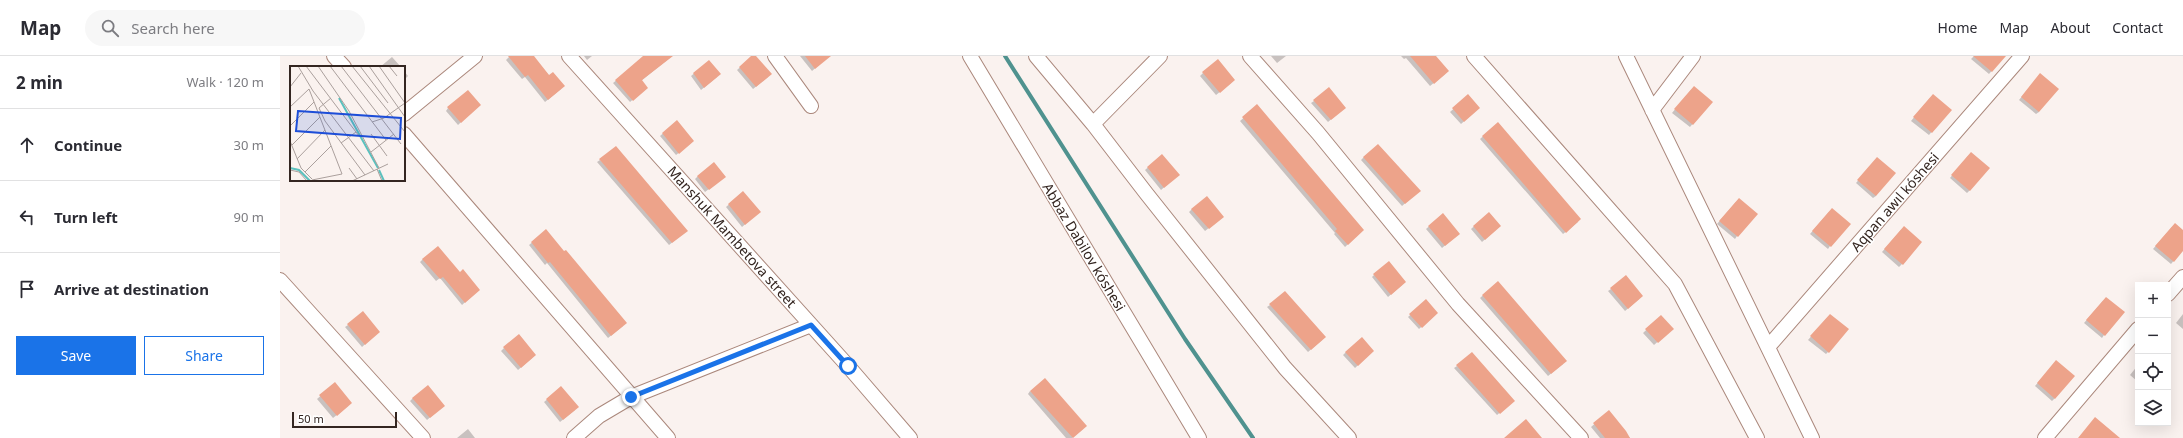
<!DOCTYPE html>
<html lang="en">
<head>
<meta charset="utf-8">
<style>
	body { margin:0; font-family:"Noto Sans",sans-serif; background:#f7f7f7; color:#2b2b33 }
	.controls { position:absolute; right:12px; bottom:12px; display:grid; overflow:hidden; border-radius:0px; box-shadow:0 4px 16px #0002 }
	.controls button { width:36px; height:36px; display:grid; place-items:center; padding:0; border:0; border-bottom:1px solid #e1e1e2; background:#fff; color:#2b2b33; font:20px sans-serif }
	.scale { position:absolute; left:12px; bottom:10px; width:105px; box-sizing:border-box; padding-left:4px; border:2px solid #342621; border-top:0; font-size:11px; line-height:14px; white-space:nowrap; color:#342621; -webkit-text-stroke:3px #fff; paint-order:stroke }
	.stop { position:absolute; width:12px; height:12px; margin:-9px; border:3px solid #1a73e8; border-radius:50%; background:#fff }
	.stop.end { background:#1a73e8; border-color:#fff; box-shadow:0 1px 4px #0008 }
	.list { margin:0; padding:0; list-style:none }
	h2 { display:flex; justify-content:space-between; align-items:center; height:52px; margin:0; padding:0 16px; font-size:17px }
	h2 small { font-size:13px; font-weight:400; color:#7c7c81 }
	.list li { display:grid; grid-template-columns:26px 1fr auto; gap:12px; align-items:center; box-sizing:border-box; height:72px; padding:0 16px; border-top:1px solid #e1e1e2 }
	.list b { display:block; font-size:15px; white-space:nowrap }
	.list em { font-size:13px; font-style:normal; color:#7c7c81 }
	.actions { display:flex; gap:8px; padding:12px 16px }
	.actions a { flex:1; padding:9px 0; border:1px solid #1a73e8; border-radius:0px; text-align:center; font-size:14px; color:#1a73e8 }
	.actions .main { background:#1a73e8; color:#fff }
	.icon { flex:none; width:22px; height:22px; fill:none; stroke:currentColor; stroke-width:2; stroke-linecap:round; stroke-linejoin:round }
	.map { position:relative; flex:none; width:1903px; height:382px; overflow:hidden }
	header { display:flex; align-items:center; gap:24px; box-sizing:border-box; height:56px; padding:0 20px; background:#fff; border-bottom:1px solid #e1e1e2 }
	header strong { font-size:19px }
	nav { display:flex; gap:22px; margin-inline-start:auto; font-size:14px }
	.search { width:280px; height:36px; background:#f7f7f7; display:flex; align-items:center; gap:10px; box-sizing:border-box; padding:0 14px; border-radius:22px; color:#7c7c81; font-size:15px }
	main { display:flex }
	aside { flex:1; background:#fff }
	.map>svg:first-child { display:block }
	.shadow { fill:#0003 }
	.lines { fill:none; stroke-linecap:round; stroke-linejoin:round }
	.stream { stroke:#4f928f; stroke-width:4 }
	.building { fill:#eda38a }
	.minor-casing { stroke:#ab887c; stroke-width:16 }
	.minor { stroke:#fff; stroke-width:14 }
	.route { stroke:#1a73e8; stroke-width:5 }
	.labels { text-anchor:middle; stroke-width:3; stroke-linejoin:round; paint-order:stroke }
	.street-label { font-size:14px; fill:#342621; stroke:#fff }
	.inset-river { fill:none; stroke:#5bc1be; stroke-width:2 }
	.inset-road { fill:none; stroke:#aba09d; stroke-width:1 }
	.view { fill:#1d4ed8; fill-opacity:0.15; stroke:#1d4ed8; stroke-width:2 }
	.inset-edge { fill:none; stroke:#342621; stroke-width:2 }
</style>
</head>
<body>
<header>
<strong>Map</strong>
<div class="search"><svg class="icon" aria-label="search" viewBox="0 0 24 24"><circle cx="10" cy="10" r="6"/><path d="M15 15l6 6"/></svg>Search here</div>
<nav><a>Home</a><a>Map</a><a>About</a><a>Contact</a></nav>
</header>
<main>
<aside>
<h2>2 min<small>Walk · 120 m</small></h2>
<ul class="list">
<li><svg class="icon" aria-label="ahead" viewBox="0 0 24 24"><path d="M12 20V5M6 11l6-6 6 6"/></svg><div><b>Continue</b></div><em>30 m</em></li>
<li><svg class="icon" aria-label="left" viewBox="0 0 24 24"><path d="M17 20v-9H6M10 6l-5 5 5 5"/></svg><div><b>Turn left</b></div><em>90 m</em></li>
<li><svg class="icon" aria-label="arrive" viewBox="0 0 24 24"><path d="M6 21V4h12l-3 4 3 4H6"/></svg><div><b>Arrive at destination</b></div></li>
</ul>
<div class="actions"><a class="main">Save</a><a>Share</a></div>
</aside>
<div class="map">
<svg width="1903" height="382" viewBox="0 0 1903 382">
	<rect width="100%" height="100%" fill="#faf2ef"/>
	<path class="shadow" d="M 230,0 L 252,0 L 281,33 L 265,46 L 245,21 L 242,23 L 226,4 Z
		M 304,0 L 312,0 L 307,4 Z
		M 366,0 L 392,0 L 361,25 L 364,34 L 350,46 L 333,27 Z
		M 473,0 L 475,0 L 488,21 L 473,33 L 457,14 Z
		M 520,0 L 549,0 L 532,15 Z
		M 991,0 L 1006,0 L 997,7 Z
		M 1121,0 L 1155,0 L 1165,18 L 1150,30 L 1126,2 L 1124,3 Z
		M 1694,0 L 1725,0 L 1709,18 L 1691,3 Z
		M 112,1 L 121,11 L 100,11 Z
		M 429,5 L 437,21 L 421,34 L 411,20 Z
		M 124,15 L 128,20 L 124,24 Z
		M 923,17 L 951,27 L 936,39 L 920,20 Z
		M 1758,21 L 1759,56 L 1756,58 L 1739,44 Z
		M 1411,34 L 1431,46 L 1410,71 L 1392,57 Z
		M 1188,40 L 1199,52 L 1181,68 L 1170,56 Z
		M 1650,42 L 1670,54 L 1649,79 L 1631,65 Z
		M 1034,45 L 1062,54 L 1048,66 L 1031,47 Z
		M 977,50 L 1083,174 L 1065,191 L 1054,178 L 1055,177 L 960,65 Z
		M 197,51 L 178,69 L 166,55 L 168,52 Z
		M 397,65 L 411,87 L 396,99 L 380,80 Z
		M 1218,67 L 1298,166 L 1283,178 L 1200,83 Z
		M 882,99 L 896,121 L 881,134 L 865,114 Z
		M 1688,100 L 1690,134 L 1687,137 L 1670,122 Z
		M 1084,101 L 1137,137 L 1122,150 L 1081,104 Z
		M 320,104 L 404,177 L 389,189 L 317,106 Z
		M 1595,105 L 1596,140 L 1593,142 L 1576,127 Z
		M 418,120 L 442,123 L 425,136 L 415,123 Z
		M 463,136 L 477,158 L 462,171 L 446,151 Z
		M 1456,146 L 1457,180 L 1455,183 L 1437,168 Z
		M 912,153 L 940,163 L 925,175 L 909,156 Z
		M 1549,156 L 1550,190 L 1548,193 L 1530,178 Z
		M 1209,157 L 1220,170 L 1202,186 L 1191,173 Z
		M 1163,158 L 1176,180 L 1162,192 L 1146,173 Z
		M 1892,171 L 1903,175 L 1903,194 L 1891,208 L 1873,193 Z
		M 1621,174 L 1622,208 L 1619,211 L 1602,196 Z
		M 266,175 L 343,270 L 328,282 L 267,207 L 265,209 L 249,189 Z
		M 143,203 L 196,236 L 182,249 L 160,222 L 156,225 L 140,206 Z
		M 1094,219 L 1122,229 L 1108,241 L 1092,221 Z
		M 1218,226 L 1283,308 L 1268,320 L 1200,242 Z
		M 1331,233 L 1359,243 L 1345,255 L 1328,235 Z
		M 1146,245 L 1157,257 L 1139,273 L 1128,261 Z
		M 1823,245 L 1824,279 L 1822,282 L 1804,267 Z
		M 990,249 L 1042,284 L 1028,296 L 987,251 Z
		M 1903,258 L 1903,273 L 1896,267 Z
		M 1381,260 L 1392,273 L 1374,289 L 1363,277 Z
		M 1547,262 L 1548,296 L 1546,298 L 1528,284 Z
		M 68,269 L 96,278 L 82,291 L 65,271 Z
		M 224,292 L 252,302 L 238,314 L 221,295 Z
		M 1093,295 L 1075,312 L 1063,299 L 1066,296 Z
		M 1774,308 L 1775,342 L 1772,345 L 1755,330 Z
		M 1858,309 L 1858,326 L 1850,319 Z
		M 1177,310 L 1231,347 L 1217,359 L 1174,312 Z
		M 54,328 L 68,350 L 53,362 L 37,343 Z
		M 281,332 L 295,354 L 280,366 L 264,346 Z
		M 750,335 L 803,373 L 792,382 L 786,382 L 748,338 Z
		M 133,342 L 161,352 L 147,364 L 130,345 Z
		M 1328,356 L 1350,382 L 1320,382 L 1311,371 Z
		M 188,373 L 195,382 L 177,382 Z"/>
	<g class="lines">
		<path class="stream" d="M 725,0 L 905,283 L 973,382"/>
	</g>
	<path class="building" d="M 228,0 L 254,0 L 269,19 L 273,16 L 285,30 L 268,44 L 248,19 L 245,21 Z
		M 363,0 L 393,0 L 362,24 L 368,32 L 353,45 L 335,24 Z
		M 471,0 L 476,0 L 492,18 L 476,31 L 459,11 Z
		M 525,0 L 551,0 L 535,13 Z
		M 1130,0 L 1156,0 L 1169,15 L 1154,28 Z
		M 1693,0 L 1726,0 L 1712,16 Z
		M 938,3 L 955,24 L 940,37 L 922,16 Z
		M 429,4 L 441,18 L 424,32 L 413,17 Z
		M 1760,17 L 1779,33 L 1759,56 L 1741,41 Z
		M 1414,30 L 1433,46 L 1413,69 L 1394,53 Z
		M 1049,31 L 1066,52 L 1051,64 L 1033,44 Z
		M 188,34 L 201,49 L 181,67 L 167,51 Z
		M 1188,38 L 1200,52 L 1184,66 L 1172,52 Z
		M 1653,38 L 1672,54 L 1652,77 L 1633,61 Z
		M 977,48 L 1084,174 L 1068,189 L 1055,175 L 1057,173 L 962,61 Z
		M 397,64 L 414,85 L 399,98 L 382,77 Z
		M 1218,66 L 1301,163 L 1286,177 L 1202,80 Z
		M 1098,88 L 1141,135 L 1125,148 L 1083,101 Z
		M 336,90 L 408,175 L 392,187 L 319,103 Z
		M 1691,96 L 1710,112 L 1690,135 L 1671,119 Z
		M 882,98 L 900,119 L 884,132 L 867,111 Z
		M 1597,101 L 1616,117 L 1596,140 L 1577,124 Z
		M 434,106 L 446,121 L 429,134 L 417,120 Z
		M 463,135 L 481,156 L 465,169 L 448,148 Z
		M 927,140 L 944,161 L 929,173 L 911,153 Z
		M 1459,142 L 1478,158 L 1458,181 L 1439,165 Z
		M 1552,152 L 1571,168 L 1551,191 L 1532,175 Z
		M 1209,156 L 1221,170 L 1205,184 L 1193,170 Z
		M 1163,157 L 1180,178 L 1165,190 L 1148,170 Z
		M 1895,167 L 1903,174 L 1903,195 L 1894,206 L 1875,190 Z
		M 1624,170 L 1642,186 L 1623,209 L 1604,193 Z
		M 266,173 L 284,195 L 286,194 L 347,267 L 331,280 L 270,206 L 268,207 L 251,186 Z
		M 158,190 L 180,216 L 183,213 L 200,234 L 185,247 L 163,221 L 160,223 L 142,203 Z
		M 1109,205 L 1126,226 L 1111,239 L 1093,218 Z
		M 1346,219 L 1363,240 L 1348,253 L 1330,232 Z
		M 1218,225 L 1287,305 L 1271,318 L 1202,239 Z
		M 1005,235 L 1046,281 L 1031,294 L 989,248 Z
		M 1826,241 L 1845,256 L 1825,280 L 1806,264 Z
		M 1146,243 L 1158,257 L 1142,272 L 1129,258 Z
		M 83,255 L 100,276 L 85,289 L 67,268 Z
		M 1550,258 L 1569,273 L 1549,297 L 1530,280 Z
		M 1381,259 L 1394,273 L 1378,287 L 1365,273 Z
		M 239,278 L 256,299 L 241,312 L 223,291 Z
		M 1082,281 L 1094,295 L 1078,310 L 1065,296 Z
		M 1192,296 L 1235,345 L 1220,358 L 1176,309 Z
		M 1776,304 L 1795,320 L 1775,343 L 1757,327 Z
		M 765,322 L 807,370 L 793,382 L 750,335 Z
		M 55,326 L 72,347 L 57,360 L 39,339 Z
		M 148,329 L 165,350 L 150,362 L 132,342 Z
		M 281,330 L 299,351 L 283,364 L 266,343 Z
		M 1329,354 L 1346,375 L 1350,382 L 1325,382 L 1313,367 Z
		M 1815,361 L 1840,382 L 1798,382 Z
		M 1246,363 L 1262,382 L 1224,382 Z"/>
	<g class="lines">
		<g class="minor-casing">
			<path id="minor" d="M 54,0 L 64,11
				M 289,0 L 568,310 L 630,382
				M 495,0 L 531,50
				M 690,0 L 919,382
				M 756,0 L 813,68 L 866,137 L 1005,312 L 1069,382
				M 970,0 L 1038,77 L 1178,248 L 1301,382
				M 1194,0 L 1395,228 L 1477,382
				M 1346,0 L 1532,382
				M 1372,54 L 1413,0
				M 124,58 L 195,0
				M 813,68 L 880,0
				M 124,78 L 388,382
				M 0,224 L 143,382
				M 1888,238 L 1903,221
				M 1488,291 L 1742,0
				M 294,382 L 319,360 L 351,341 L 531,269
				M 1765,382 L 1858,273"/>
		</g>
		<use href="#minor" class="minor"/>
	</g>
	<g class="lines">
		<path class="route" d="M 351,341 L 531,269 L 568,310"/>
	</g>
	<g class="labels">
		<g class="street-label">
			<text transform="translate(1615 146) rotate(-49)" y="5">Aqpan awıl kóshesi</text>
			<text transform="translate(452 181) rotate(48)" y="5">Manshuk Mambetova street</text>
			<text transform="translate(804 191) rotate(59)" y="5">Abbaz Dabilov kóshesi</text>
		</g>
	</g>
	<g transform="translate(10 10)">
		<rect width="115" height="115" fill="#faf2ef"/>
		<path class="inset-river" d="M 49,32 L 88,102M 0,102 L 9,104 L 20,115M 89,104 L 94,115"/>
		<path class="inset-road" d="M 8,0 L 23,25 L 84,105M 16,0 L 69,70M 28,0 L 59,45 L 89,102M 40,0 L 96,74M 51,0 L 111,78M 62,0 L 115,66M 70,0 L 98,37M 79,0 L 115,51M 89,0 L 115,37M 99,0 L 107,10M 0,21 L 11,7M 41,32 L 29,42 L 35,55 L 75,109M 0,41 L 19,23 L 52,108 L 22,114M 82,56 L 94,52 L 115,37M 0,60 L 24,36M 81,68 L 97,90M 0,75 L 11,102 L 22,113M 51,77 L 66,66M 2,79 L 30,51M 81,86 L 104,68M 7,93 L 35,64M 59,102 L 67,113M 87,103 L 92,115M 0,104 L 9,106 L 17,115M 15,106 L 41,80M 62,115 L 98,98"/>
		<path class="view" d="M 8,45 L 111,52 L 110,73 L 6,65 Z"/>
		<rect width="115" height="115" class="inset-edge"/>
	</g>
</svg>
<div class="controls">
<button>+</button>
<button>−</button>
<button><svg class="icon" aria-label="locate" viewBox="0 0 24 24"><circle cx="12" cy="12" r="6"/><path d="M12 2v4M12 18v4M2 12h4M18 12h4"/></svg></button>
<button><svg class="icon" aria-label="layers" viewBox="0 0 24 24"><path d="M12 4l9 5-9 5-9-5zM3 14l9 5 9-5"/></svg></button>
</div>
<div class="scale">50 m</div>
<div class="stop" style="left:568px;top:310px"></div>
<div class="stop end" style="left:351px;top:341px"></div>
</div>
</main>
</body>
</html>
